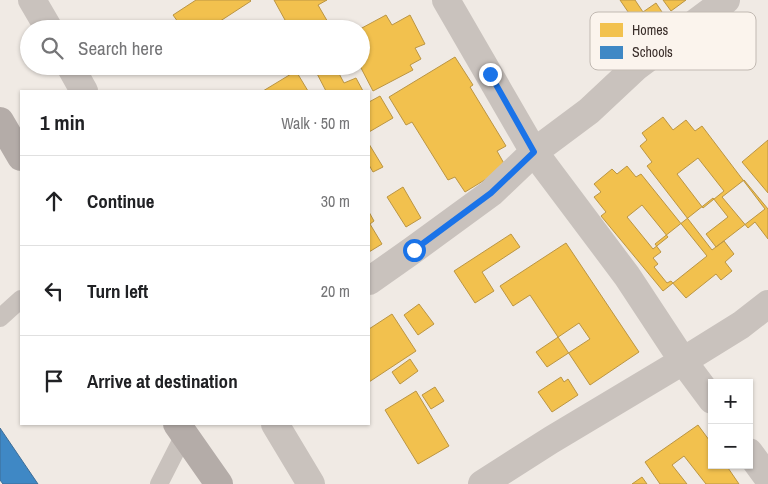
<!DOCTYPE html>
<html lang="en">
<head>
<meta charset="utf-8">
<style>
	body { margin:0; font-family:"Archivo Narrow",sans-serif; background:#f6f6f6; color:#202124 }
	.controls { position:absolute; right:15px; bottom:15px; display:grid; overflow:hidden; border-radius:0px; box-shadow:0 1px 4px #0004 }
	.controls button { width:45px; height:45px; display:grid; place-items:center; padding:0; border:0; border-bottom:1px solid #e0e0e0; background:#fff; color:#202124; font:25px sans-serif }
	.stop { position:absolute; width:15px; height:15px; margin:-11px; border:4px solid #1a73e8; border-radius:50%; background:#fff }
	.stop.end { background:#1a73e8; border-color:#fff; box-shadow:0 1px 5px #0008 }
	.list { margin:0; padding:0; list-style:none }
	h2 { display:flex; justify-content:space-between; align-items:center; height:65px; margin:0; padding:0 20px; font-size:21px }
	h2 small { font-size:16px; font-weight:400; color:#757577 }
	.list li { display:grid; grid-template-columns:32px 1fr auto; gap:15px; align-items:center; box-sizing:border-box; height:90px; padding:0 20px; border-top:1px solid #e0e0e0 }
	.list b { display:block; font-size:19px; white-space:nowrap }
	.list em { font-size:16px; font-style:normal; color:#757577 }
	.icon { flex:none; width:28px; height:28px; fill:none; stroke:currentColor; stroke-width:2; stroke-linecap:round; stroke-linejoin:round }
	.map { position:relative; flex:none; width:768px; height:484px; overflow:hidden }
	.search { position:absolute; background:#fff; box-shadow:0 1px 4px #0004; left:20px; top:20px; width:350px; height:55px; display:flex; align-items:center; gap:12px; box-sizing:border-box; padding:0 18px; border-radius:28px; color:#757577; font-size:19px }
	.panel { position:absolute; background:#fff; box-shadow:0 1px 4px #0004; left:20px; top:90px; width:350px; height:335px; border-radius:0px }
	.map>svg:first-child { display:block }
	.homes { fill:#f2c14e; stroke:#bb9543; fill-rule:evenodd }
	.schools { fill:#3f88c5; stroke:#3e6d96 }
	.lines { fill:none; stroke-linecap:round; stroke-linejoin:round }
	.service { stroke:#c9c2bd; stroke-width:18 }
	.minor { stroke:#c9c2bd; stroke-width:28 }
	.trunk { stroke:#b4aca8; stroke-width:28 }
	.route { stroke:#1a73e8; stroke-width:6 }
	.key { fill:#fbf4ed; stroke:#c1b9b2; stroke-width:1 }
	.key-label { font-size:14px; fill:#3a2e2a }
</style>
</head>
<body>
<div class="map">
<svg width="768" height="484" viewBox="0 0 768 484">
	<rect width="100%" height="100%" fill="#f0eae4"/>
	<path class="homes" d="M 196,0 L 250,0 L 251,1 L 208,29 L 183,29 L 173,15 Z
		M 274,0 L 327,0 L 318,5 L 329,24 L 320,29 L 290,29 Z
		M 620,0 L 635,0 L 643,12 L 656,3 L 662,12 L 639,28 Z
		M 663,0 L 686,0 L 671,11 Z
		M 386,15 L 392,25 L 410,15 L 425,44 L 415,48 L 421,59 L 410,65 L 413,70 L 373,91 L 360,66 L 361,66 L 361,29 L 360,29 Z
		M 455,57 L 473,85 L 470,87 L 506,146 L 497,151 L 506,167 L 465,192 L 455,177 L 448,180 L 412,122 L 406,125 L 389,97 Z
		M 313,66 L 335,66 L 344,83 L 356,78 L 363,91 L 326,91 Z
		M 296,71 L 308,91 L 263,91 Z
		M 380,96 L 393,118 L 369,132 L 369,102 Z
		M 663,117 L 673,130 L 686,120 L 695,131 L 702,126 L 765,209 L 712,250 L 647,166 L 652,162 L 640,146 L 647,140 L 642,133 ZM 698,158 L 724,191 L 703,208 L 677,174 Z
		M 768,140 L 768,193 L 742,162 Z
		M 369,144 L 383,167 L 373,172 L 369,165 Z
		M 627,166 L 636,177 L 641,174 L 707,256 L 663,291 L 601,216 L 606,212 L 594,197 L 601,192 L 594,184 L 612,169 L 617,174 ZM 642,205 L 668,237 L 653,249 L 627,217 Z
		M 744,180 L 768,209 L 768,239 L 755,222 L 748,228 L 722,197 Z
		M 403,187 L 421,218 L 406,227 L 387,197 Z
		M 713,198 L 728,217 L 706,234 L 716,247 L 724,241 L 734,254 L 725,262 L 732,271 L 721,280 L 716,274 L 686,298 L 671,281 L 667,283 L 654,267 L 658,264 L 653,258 L 661,252 L 655,244 Z
		M 369,212 L 374,221 L 370,224 L 382,244 L 369,252 Z
		M 511,234 L 520,247 L 482,272 L 494,291 L 475,303 L 454,271 Z
		M 566,243 L 639,352 L 590,385 L 530,295 L 513,306 L 500,286 Z
		M 419,304 L 434,324 L 418,335 L 404,315 Z
		M 392,314 L 416,351 L 369,382 L 369,329 Z
		M 579,323 L 590,339 L 547,367 L 536,352 Z
		M 410,359 L 418,371 L 400,384 L 392,372 Z
		M 561,377 L 564,382 L 568,379 L 578,395 L 552,412 L 538,392 Z
		M 435,387 L 444,401 L 431,409 L 422,395 Z
		M 416,391 L 449,446 L 418,464 L 385,410 Z
		M 698,425 L 712,444 L 712,465 L 726,465 L 739,484 L 706,484 L 684,456 L 672,465 L 687,484 L 660,484 L 645,462 Z
		M 642,477 L 647,484 L 632,484 Z"/>
	<path class="schools" d="M 0,428 L 38,484 L 3,484 L 0,480 Z"/>
	<g class="lines">
		<path class="service" d="M 0,318 L 21,299
			M 159,484 L 184,435"/>
		<path class="minor" d="M 32,0 L 49,29
			M 446,0 L 534,152 L 627,276 L 683,361 L 712,400
			M 70,66 L 84,91
			M 369,281 L 413,250 L 491,193 L 534,152 L 589,111 L 636,67 L 726,0
			M 275,424 L 311,484
			M 749,452 L 768,478
			M 482,484 L 551,440 L 683,361 L 741,325 L 768,304"/>
		<path class="trunk" d="M 0,121 L 21,157
			M 177,424 L 219,484"/>
	</g>
	<g class="lines">
		<path class="route" d="M 414,250 L 491,193 L 534,152 L 490,74"/>
	</g>
	<rect x="590" y="12" width="166" height="58" rx="8" class="key"/>
	<rect x="600" y="23" width="23" height="14" fill="#f2c14e"/>
	<rect x="600" y="46" width="23" height="13" fill="#3f88c5"/>
	<g class="key-label">
		<text x="632" y="35">Homes</text>
		<text x="632" y="57">Schools</text>
	</g>
</svg>
<div class="controls">
<button>+</button>
<button>−</button>
</div>
<div class="stop" style="left:414px;top:250px"></div>
<div class="stop end" style="left:490px;top:74px"></div>
<div class="search"><svg class="icon" aria-label="search" viewBox="0 0 24 24"><circle cx="10" cy="10" r="6"/><path d="M15 15l6 6"/></svg>Search here</div>
<section class="panel">
<h2>1 min<small>Walk · 50 m</small></h2>
<ul class="list">
<li><svg class="icon" aria-label="ahead" viewBox="0 0 24 24"><path d="M12 20V5M6 11l6-6 6 6"/></svg><div><b>Continue</b></div><em>30 m</em></li>
<li><svg class="icon" aria-label="left" viewBox="0 0 24 24"><path d="M17 20v-9H6M10 6l-5 5 5 5"/></svg><div><b>Turn left</b></div><em>20 m</em></li>
<li><svg class="icon" aria-label="arrive" viewBox="0 0 24 24"><path d="M6 21V4h12l-3 4 3 4H6"/></svg><div><b>Arrive at destination</b></div></li>
</ul>
</section>
</div>
</body>
</html>
